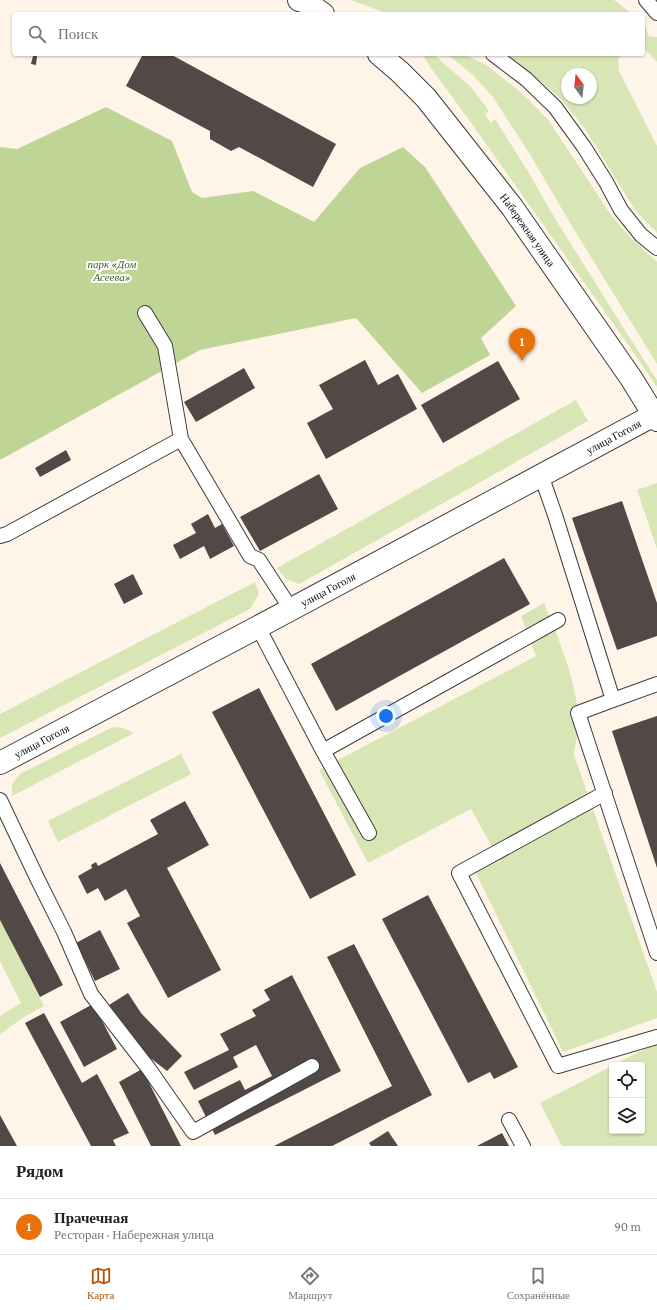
<!DOCTYPE html>
<html lang="ru">
<head>
<meta charset="utf-8">
<style>
	body { margin:0; font-family:"Crimson Pro",serif; background:#f2f2f2; color:#222 }
	.controls { position:absolute; right:12px; bottom:12px; display:grid; overflow:hidden; border-radius:4px; box-shadow:0 1px 3px #0004 }
	.controls button { width:36px; height:36px; display:grid; place-items:center; padding:0; border:0; border-bottom:1px solid #e0e0e0; background:#fff; color:#222; font:20px sans-serif }
	.compass { position:absolute; left:561px; top:68px; width:36px; height:36px; border-radius:50%; background:#fff; box-shadow:0 1px 3px #0004; rotate:345deg }
	.you { position:absolute; left:386px; top:716px; width:14px; height:14px; margin:-10px; border:3px solid #fff; border-radius:50%; background:#1a73e8; box-shadow:0 0 0 6px #1a73e833 }
	.badge { display:grid; place-items:center; width:26px; height:26px; border-radius:50%; background:#b45309; color:#fff; font-size:13px; font-weight:700 }
	.pin { position:absolute; translate:-50% -33px; filter:drop-shadow(0 1px 2px #0008) }
	.pin::after { content:''; position:absolute; top:21px; width:14px; height:12px; background:inherit; clip-path:polygon(0 0,100% 0,50% 100%) }
	.list { margin:0; padding:0; list-style:none }
	h2 { display:flex; justify-content:space-between; align-items:center; height:52px; margin:0; padding:0 16px; font-size:17px }
	h2 small { font-size:13px; font-weight:400; color:#767676 }
	.list li { display:grid; grid-template-columns:26px 1fr auto; gap:12px; align-items:center; box-sizing:border-box; height:56px; padding:0 16px; border-top:1px solid #e0e0e0 }
	.list b { display:block; font-size:15px; white-space:nowrap }
	.list p { margin:0; font-size:13px; white-space:nowrap; color:#767676 }
	.list em { font-size:13px; font-style:normal; color:#767676 }
	.icon { flex:none; width:22px; height:22px; fill:none; stroke:currentColor; stroke-width:2; stroke-linecap:round; stroke-linejoin:round }
	.map { position:relative; flex:none; width:657px; height:1146px; overflow:hidden }
	.search { position:absolute; background:#fff; box-shadow:0 1px 3px #0004; left:12px; right:12px; top:12px; height:44px; display:flex; align-items:center; gap:10px; box-sizing:border-box; padding:0 14px; border-radius:4px; color:#767676; font-size:15px }
	.sheet { height:108px; background:#fff }
	nav { display:flex; justify-content:space-around; align-items:center; box-sizing:border-box; height:56px; border-top:1px solid #e0e0e0; background:#fff; font-size:11px; color:#767676 }
	nav a { display:grid; justify-items:center; gap:2px }
	nav .on { color:#b45309 }
	.map>svg:first-child { display:block }
	.green { fill:#d8e5b5; fill-rule:evenodd }
	.forest { fill:#bfd595 }
	.building { fill:#524947 }
	.lines { fill:none; stroke-linecap:round; stroke-linejoin:round }
	.lane-casing { stroke:#3d3d3d; stroke-width:16 }
	.street-casing { stroke:#3d3d3d; stroke-width:24 }
	.lane { stroke:#fff; stroke-width:14 }
	.street { stroke:#fff; stroke-width:22 }
	.labels { text-anchor:middle; stroke-width:4; stroke-linejoin:round; paint-order:stroke }
	.street-label { font-size:11px; fill:#0a0a0a; stroke:#fff }
	.park-label { font-size:11px; font-style:italic; fill:#395c1f; stroke:#fff }
</style>
</head>
<body>
<div class="map">
<svg width="657" height="1146" viewBox="0 0 657 1146">
	<rect width="100%" height="100%" fill="#fef5e8"/>
	<path class="green" d="M 351,0 L 614,0 L 632,14 L 389,14 Z
		M 643,24 L 646,27 L 648,36 L 653,37 L 657,37 L 657,62 L 643,47 Z
		M 427,54 L 433,54 L 470,86 L 489,111 L 485,115 L 491,123 L 495,119 L 529,173 L 551,212 L 631,340 L 657,380 L 657,387 C 624,338 590,291 556,243 C 514,184 474,125 430,67 L 424,57 L 425,55 Z
		M 447,54 L 464,54 L 486,65 L 513,86 L 529,100 L 549,121 L 611,215 L 630,237 L 657,262 L 657,364 L 573,228 L 531,156 L 493,97 L 474,76 Z
		M 505,54 L 625,54 L 618,58 L 619,71 L 657,146 L 657,233 L 635,210 L 585,129 L 559,97 L 520,64 ZM 567,74 L 591,74 L 591,98 L 567,98 Z
		M 576,400 L 588,421 L 509,466 L 299,584 L 286,579 L 277,568 Z
		M 657,483 L 657,549 L 637,490 Z
		M 255,582 L 259,594 L 250,609 L 0,738 L 0,714 Z
		M 544,603 C 558,638 579,685 578,724 C 578,734 575,745 574,755 L 657,992 L 657,1018 L 563,1052 L 476,873 L 500,861 L 471,809 L 368,863 L 319,770 L 536,656 L 521,616 Z
		M 113,727 L 123,728 L 134,733 L 12,796 L 12,784 L 20,774 Z
		M 181,754 L 191,774 L 58,842 L 48,821 Z
		M 0,920 L 44,1006 L 24,1017 L 0,1034 L 0,1016 L 21,1003 L 0,961 Z
		M 657,1043 L 657,1146 L 562,1146 L 540,1103 L 612,1066 L 612,1131 L 642,1131 L 642,1065 L 613,1065 Z"/>
	<path class="forest" d="M 106,107 L 172,141 L 192,192 L 202,198 L 253,191 L 314,222 L 360,168 L 403,147 L 425,167 L 516,306 L 481,338 L 490,355 L 422,393 L 356,318 L 200,350 L 0,460 L 0,147 L 17,149 Z"/>
	<path class="building" d="M 143,54 L 170,54 L 336,144 L 313,187 L 239,147 L 231,151 L 210,139 L 210,131 L 126,86 Z
		M 33,56 L 37,56 L 36,65 L 31,64 Z
		M 365,360 L 378,385 L 398,374 L 417,409 L 326,459 L 307,423 L 333,409 L 319,385 Z
		M 498,361 L 520,399 L 443,443 L 421,405 Z
		M 244,368 L 255,388 L 196,422 L 184,402 Z
		M 66,450 L 71,460 L 40,477 L 35,468 Z
		M 319,474 L 338,509 L 260,551 L 240,517 Z
		M 622,501 L 657,603 L 657,636 L 617,650 L 572,518 Z
		M 208,514 L 215,528 L 222,524 L 234,546 L 210,559 L 204,546 L 180,559 L 173,545 L 196,533 L 191,524 Z
		M 504,558 L 530,604 L 336,711 L 311,664 Z
		M 133,574 L 143,594 L 124,604 L 114,584 Z
		M 259,688 L 356,875 L 310,899 L 212,712 Z
		M 657,716 L 657,868 L 612,731 Z
		M 185,801 L 209,845 L 167,868 L 221,970 L 168,998 L 127,923 L 140,916 L 126,889 L 105,901 L 98,888 L 87,894 L 78,876 L 92,868 L 91,865 L 96,862 L 98,866 L 158,834 L 150,820 Z
		M 0,863 L 63,985 L 40,997 L 0,920 Z
		M 428,895 L 518,1067 L 494,1079 L 490,1072 L 468,1083 L 382,919 Z
		M 100,930 L 120,969 L 95,981 L 76,943 Z
		M 354,944 L 432,1095 L 332,1146 L 274,1146 L 392,1086 L 327,957 Z
		M 292,975 L 341,1071 L 215,1135 L 198,1101 L 240,1080 L 245,1090 L 272,1076 L 256,1045 L 233,1057 L 238,1067 L 194,1090 L 184,1072 L 229,1050 L 220,1034 L 256,1016 L 252,1010 L 270,1000 L 264,990 Z
		M 128,993 L 141,1013 L 182,1056 L 167,1071 L 144,1053 L 122,1026 L 109,1005 Z
		M 93,1004 L 117,1049 L 84,1067 L 60,1022 Z
		M 44,1013 L 82,1083 L 97,1074 L 129,1133 L 113,1140 L 116,1146 L 91,1146 L 25,1023 Z
		M 142,1069 L 181,1146 L 151,1146 L 119,1082 Z
		M 0,1115 L 17,1146 L 0,1146 Z
		M 388,1131 L 398,1146 L 371,1146 L 369,1143 Z
		M 502,1133 L 509,1146 L 477,1146 Z"/>
	<g class="lines">
		<g class="lane-casing">
			<path id="lane" d="M 646,0 L 657,13
				M 493,54 L 526,79 L 555,107 L 584,147 L 606,182 L 621,210 L 641,235 L 657,248
				M 145,313 L 165,346 L 181,439 L 250,556 L 259,560 L 291,609
				M 541,475 L 555,515 L 613,700 L 578,713 L 657,953
				M 0,536 L 7,534 L 181,439
				M 258,627 L 323,751 L 369,833
				M 613,700 L 657,684
				M 323,751 L 558,620
				M 605,793 L 459,873 L 558,1066 L 657,1037
				M 0,800 L 38,880 L 64,932 L 91,994 L 149,1069 L 193,1132 L 312,1066
				M 509,1120 L 523,1146"/>
		</g>
		<g class="street-casing">
			<g id="street">
				<path d="M 299,0 L 306,2 L 323,14"/>
				<path id="s1" d="M 379,54 L 400,72 L 426,98 L 512,207 L 631,378 L 657,420"/>
				<path id="s2" d="M 0,763 L 258,627 L 654,415"/>
			</g>
		</g>
		<use href="#lane" class="lane"/>
		<use href="#street" class="street"/>
	</g>
	<g class="labels">
		<g class="street-label">
			<text dy="4" stroke="none"><textPath href="#s1" startOffset="231">Набережная улица</textPath></text>
			<text dy="4" stroke="none"><textPath href="#s2" startOffset="695">улица Гоголя</textPath></text>
			<text dy="4" stroke="none"><textPath href="#s2" startOffset="371">улица Гоголя</textPath></text>
			<text dy="4" stroke="none"><textPath href="#s2" startOffset="47">улица Гоголя</textPath></text>
		</g>
		<g class="park-label">
			<text x="112" y="268">парк «Дом<tspan x="112" dy="13">Асеева»</tspan></text>
		</g>
	</g>
</svg>
<div class="controls">
<button><svg class="icon" aria-label="locate" viewBox="0 0 24 24"><circle cx="12" cy="12" r="6"/><path d="M12 2v4M12 18v4M2 12h4M18 12h4"/></svg></button>
<button><svg class="icon" aria-label="layers" viewBox="0 0 24 24"><path d="M12 4l9 5-9 5-9-5zM3 14l9 5 9-5"/></svg></button>
</div>
<svg class="compass" viewBox="-18 -18 36 36"><path d="M0-13l5 13h-10z" fill="#e53935"/><path d="M0 13l5-13h-10z" fill="#767676"/></svg>
<div class="you"></div>
<div class="pin badge" style="left:522px;top:361px;background:#e8710a">1</div>
<div class="search"><svg class="icon" aria-label="search" viewBox="0 0 24 24"><circle cx="10" cy="10" r="6"/><path d="M15 15l6 6"/></svg>Поиск</div>
</div>
<section class="sheet">
<h2>Рядом<small></small></h2>
<ul class="list">
<li><span class="badge" style="background:#e8710a">1</span><div><b>Прачечная</b><p>Ресторан · Набережная улица</p></div><em>90 m</em></li>
</ul>
</section>
<nav>
<a class="on"><svg class="icon" aria-label="map" viewBox="0 0 24 24"><path d="M3 6l6-2 6 2 6-2v14l-6 2-6-2-6 2zM9 4v14M15 6v14"/></svg>Карта</a>
<a><svg class="icon" aria-label="directions" viewBox="0 0 24 24"><path d="M12 3l9 9-9 9-9-9zM9 14v-3h6M13 9l2 2-2 2"/></svg>Маршрут</a>
<a><svg class="icon" aria-label="saved" viewBox="0 0 24 24"><path d="M7 4h10v16l-5-4-5 4z"/></svg>Сохранённые</a>
</nav>
</body>
</html>
